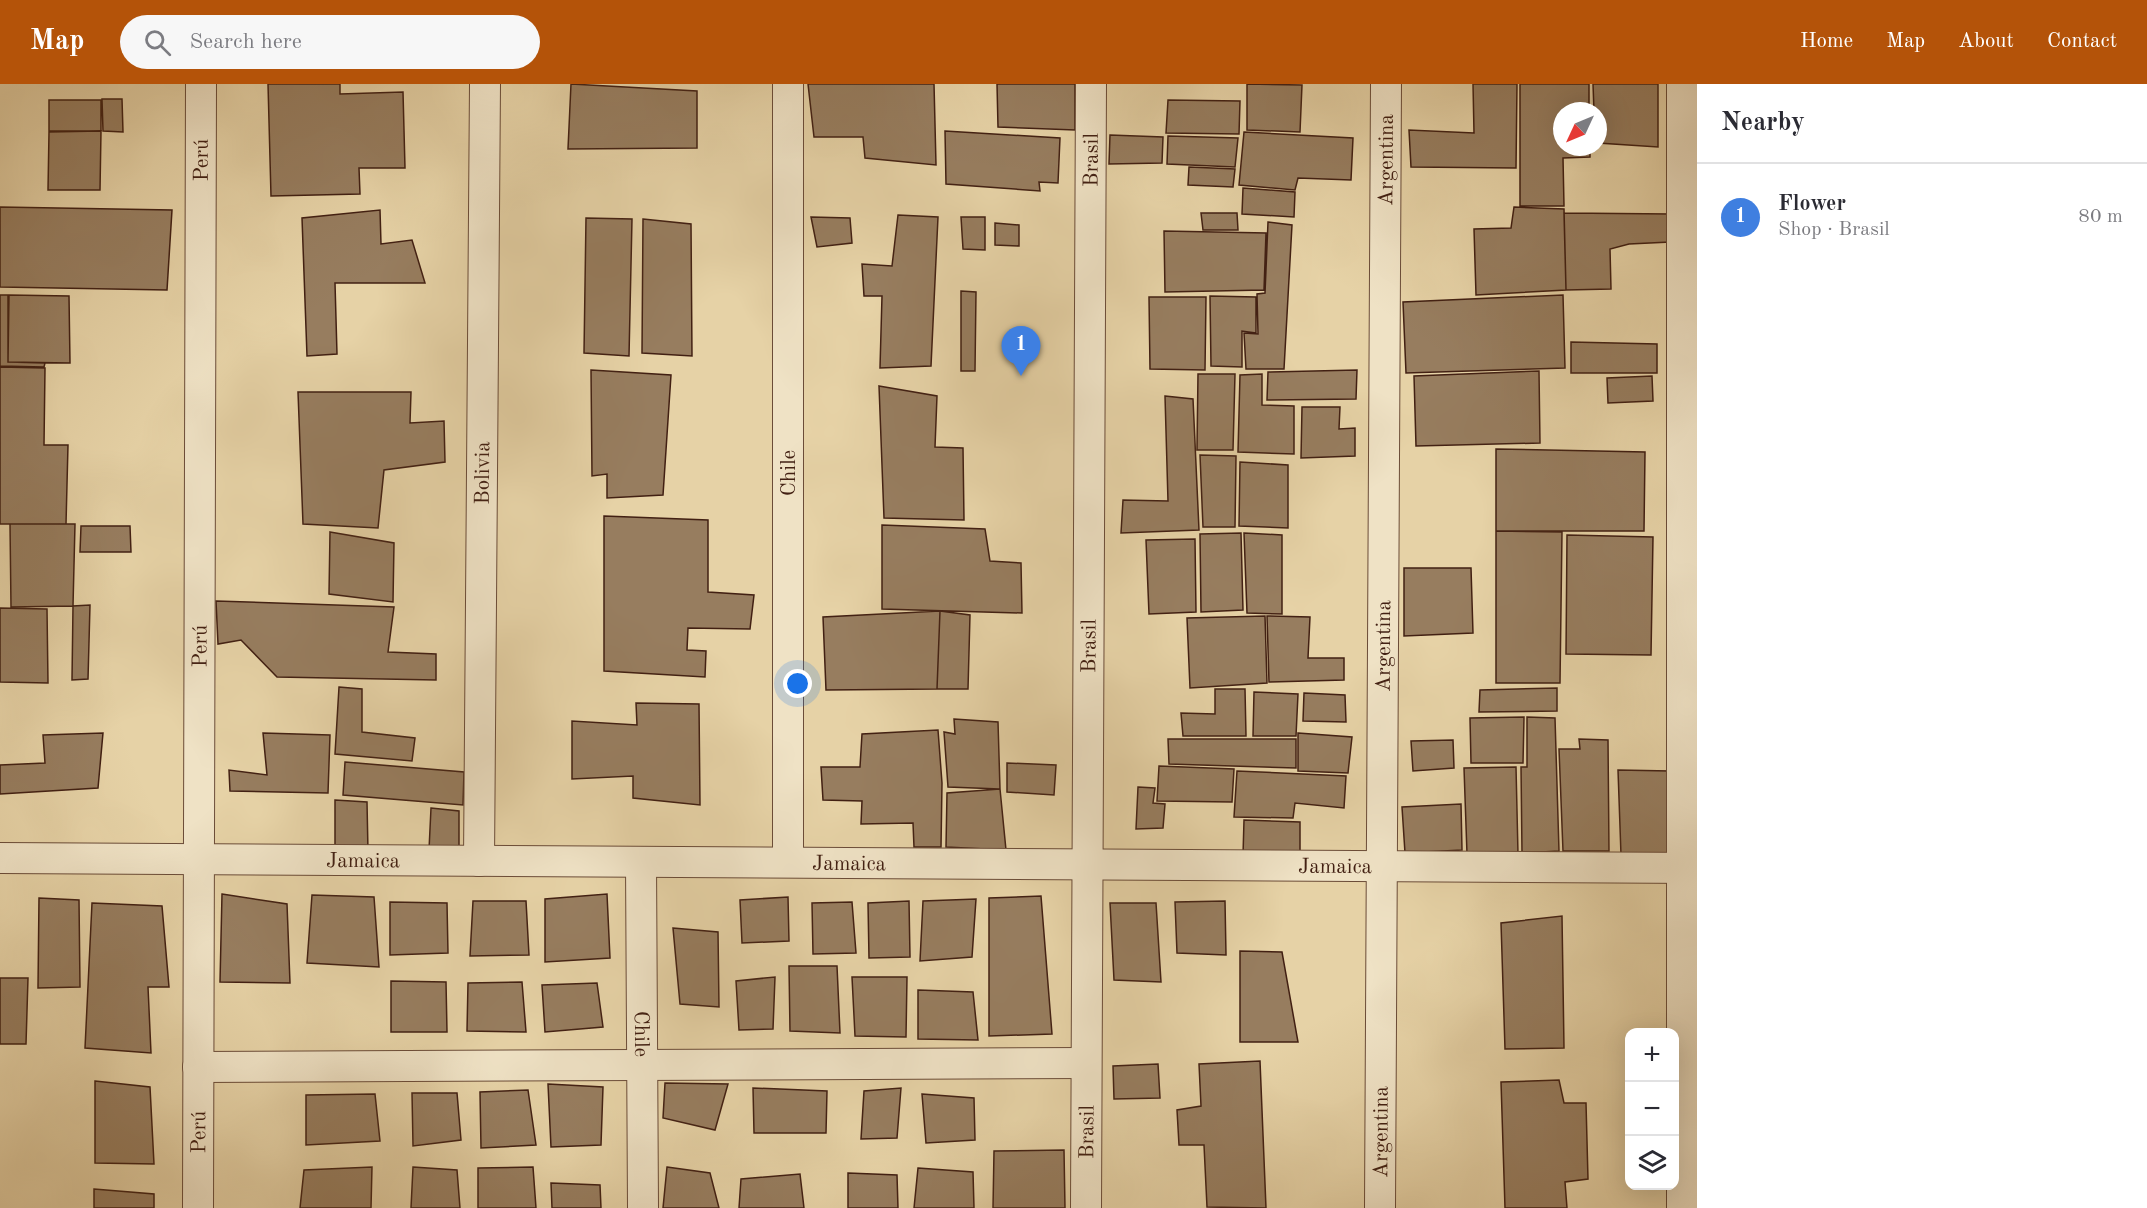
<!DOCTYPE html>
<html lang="en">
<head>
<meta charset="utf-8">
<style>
	body { margin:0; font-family:"Old Standard TT",serif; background:#f7f7f7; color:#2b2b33 }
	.controls { position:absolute; right:18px; bottom:18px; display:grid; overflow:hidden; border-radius:12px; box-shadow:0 6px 24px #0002 }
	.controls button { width:54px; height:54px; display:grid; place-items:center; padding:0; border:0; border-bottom:2px solid #e1e1e2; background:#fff; color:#2b2b33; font:30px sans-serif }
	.compass { position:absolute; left:1553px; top:18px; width:54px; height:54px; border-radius:50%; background:#fff; box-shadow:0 6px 24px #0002; rotate:226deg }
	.you { position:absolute; left:798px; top:600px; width:21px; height:21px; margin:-15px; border:4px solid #fff; border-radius:50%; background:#1a73e8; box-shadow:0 0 0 9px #1a73e833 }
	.badge { display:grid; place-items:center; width:39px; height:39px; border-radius:50%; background:#b45309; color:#fff; font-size:20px; font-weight:700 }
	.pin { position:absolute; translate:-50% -50px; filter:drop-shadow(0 2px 3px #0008) }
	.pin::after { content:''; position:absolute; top:32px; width:21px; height:18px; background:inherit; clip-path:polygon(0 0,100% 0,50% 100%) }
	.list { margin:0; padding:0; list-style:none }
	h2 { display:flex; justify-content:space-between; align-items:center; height:78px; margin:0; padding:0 24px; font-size:26px }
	h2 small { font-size:20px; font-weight:400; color:#7c7c81 }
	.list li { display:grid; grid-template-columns:39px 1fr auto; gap:18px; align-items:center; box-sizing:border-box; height:108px; padding:0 24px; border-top:2px solid #e1e1e2 }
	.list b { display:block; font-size:22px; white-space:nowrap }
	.list p { margin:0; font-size:20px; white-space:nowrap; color:#7c7c81 }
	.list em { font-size:20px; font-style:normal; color:#7c7c81 }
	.icon { flex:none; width:33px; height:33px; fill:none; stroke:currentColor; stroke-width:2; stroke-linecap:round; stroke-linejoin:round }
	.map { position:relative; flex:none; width:1697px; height:1124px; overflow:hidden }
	header { display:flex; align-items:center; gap:36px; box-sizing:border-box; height:84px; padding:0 30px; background:#b45309; color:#fff }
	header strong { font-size:28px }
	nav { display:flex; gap:33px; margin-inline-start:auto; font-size:21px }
	.search { width:420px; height:54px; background:#f7f7f7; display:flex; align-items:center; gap:15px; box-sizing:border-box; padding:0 21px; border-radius:33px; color:#7c7c81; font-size:22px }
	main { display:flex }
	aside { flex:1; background:#fff }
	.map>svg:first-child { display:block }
	.building { fill:#977d5f; stroke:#422013; stroke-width:1.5 }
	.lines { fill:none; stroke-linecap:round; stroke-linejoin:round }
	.minor-casing { stroke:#6b4c38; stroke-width:32 }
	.minor { stroke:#efe2c5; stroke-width:30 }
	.labels { text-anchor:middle; stroke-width:5; stroke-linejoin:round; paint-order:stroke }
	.street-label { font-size:21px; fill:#422013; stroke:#efe2c5 }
</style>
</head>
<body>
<header>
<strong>Map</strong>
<div class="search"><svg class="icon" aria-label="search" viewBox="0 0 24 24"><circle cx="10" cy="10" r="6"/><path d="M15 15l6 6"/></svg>Search here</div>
<nav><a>Home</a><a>Map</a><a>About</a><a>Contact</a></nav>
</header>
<main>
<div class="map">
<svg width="1697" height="1124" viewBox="0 0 1697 1124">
	<rect width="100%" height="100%" fill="#e6d2a6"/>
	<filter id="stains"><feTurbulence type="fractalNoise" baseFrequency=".00333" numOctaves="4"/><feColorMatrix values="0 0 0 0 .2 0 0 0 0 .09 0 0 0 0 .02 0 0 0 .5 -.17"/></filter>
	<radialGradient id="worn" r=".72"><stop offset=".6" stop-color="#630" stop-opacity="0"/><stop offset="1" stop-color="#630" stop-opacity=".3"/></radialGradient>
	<path class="building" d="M 268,0 L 340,0 L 340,10 L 403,8 L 405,84 L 359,84 L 360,110 L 271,112 Z
		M 571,0 L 697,7 L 697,64 L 568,65 Z
		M 808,0 L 934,0 L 936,81 L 865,74 L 863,53 L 814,53 Z
		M 997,0 L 1075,0 L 1075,46 L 998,43 Z
		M 1247,0 L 1302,1 L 1300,48 L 1247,46 Z
		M 1473,0 L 1517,0 L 1516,84 L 1411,83 L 1409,46 L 1474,49 Z
		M 1520,0 L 1589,0 L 1589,27 L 1562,27 L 1562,63 L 1590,63 L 1590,73 L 1563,74 L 1564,122 L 1520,122 Z
		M 1593,0 L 1658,0 L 1658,63 L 1598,59 L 1598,27 L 1594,27 Z
		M 102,15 L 122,15 L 123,48 L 103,47 Z
		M 49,16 L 101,16 L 101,47 L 49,47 Z
		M 1168,16 L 1240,17 L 1239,50 L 1166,49 Z
		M 101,47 L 100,106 L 48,106 L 49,48 Z
		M 945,47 L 1060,54 L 1058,99 L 1039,98 L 1040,107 L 946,100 Z
		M 1244,48 L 1353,54 L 1351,96 L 1298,94 L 1295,106 L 1239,101 Z
		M 1110,51 L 1163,53 L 1162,79 L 1109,80 Z
		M 1168,52 L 1238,54 L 1235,83 L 1167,80 Z
		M 1189,83 L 1235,85 L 1233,103 L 1188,101 Z
		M 1243,104 L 1295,108 L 1294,133 L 1242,130 Z
		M 0,123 L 172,126 L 167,206 L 0,203 Z
		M 1514,123 L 1564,125 L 1566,206 L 1476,211 L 1474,145 L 1511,144 Z
		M 380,126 L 381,160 L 412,156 L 425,199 L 335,199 L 337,270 L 307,272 L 302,134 Z
		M 1201,129 L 1237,129 L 1238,146 L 1203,146 Z
		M 1564,129 L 1671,130 L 1670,158 L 1629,160 L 1610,165 L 1611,205 L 1566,206 Z
		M 898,131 L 938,133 L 931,282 L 880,284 L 882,212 L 864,212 L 862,180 L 892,182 Z
		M 811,133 L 850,134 L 852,159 L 817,163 Z
		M 961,133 L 985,133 L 985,166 L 963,165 Z
		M 586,134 L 632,135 L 629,272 L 584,269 Z
		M 643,135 L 691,140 L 692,272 L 642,269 Z
		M 1268,138 L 1292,141 L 1284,285 L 1246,285 L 1244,249 L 1258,250 L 1257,210 L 1265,209 Z
		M 995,139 L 1019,141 L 1019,162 L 995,161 Z
		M 1164,147 L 1266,149 L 1264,206 L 1165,208 Z
		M 961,207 L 976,208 L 975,287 L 961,287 Z
		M 0,211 L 8,211 L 8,278 L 45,279 L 44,283 L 0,282 Z
		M 9,211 L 69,212 L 70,279 L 8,278 Z
		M 1563,211 L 1565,284 L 1406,289 L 1403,218 Z
		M 1210,212 L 1256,213 L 1256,249 L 1242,247 L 1242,283 L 1211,282 Z
		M 1149,213 L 1206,213 L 1205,286 L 1150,285 Z
		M 1571,258 L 1657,260 L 1657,289 L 1571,289 Z
		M 0,283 L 45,284 L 44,361 L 68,361 L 66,440 L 0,440 Z
		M 591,286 L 671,291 L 663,411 L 607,414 L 607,390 L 592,392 Z
		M 1357,286 L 1356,315 L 1267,316 L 1268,288 Z
		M 1539,287 L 1540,359 L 1416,362 L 1414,292 Z
		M 1198,290 L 1235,290 L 1233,366 L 1197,366 Z
		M 1262,290 L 1262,321 L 1294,322 L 1294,370 L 1238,368 L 1240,291 Z
		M 1652,292 L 1653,317 L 1608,319 L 1607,294 Z
		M 879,302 L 937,312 L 935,363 L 963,364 L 964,436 L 884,434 Z
		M 298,308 L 411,308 L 410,339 L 444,337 L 445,378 L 384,386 L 378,444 L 303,440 Z
		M 1165,312 L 1193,315 L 1199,446 L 1121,449 L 1123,416 L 1168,417 Z
		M 1302,323 L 1340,323 L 1339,345 L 1355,344 L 1355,372 L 1301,374 Z
		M 1496,365 L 1645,368 L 1644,447 L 1496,447 Z
		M 1200,371 L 1236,372 L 1235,443 L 1203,443 Z
		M 1240,378 L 1288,381 L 1288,444 L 1239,442 Z
		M 604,432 L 708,436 L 708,508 L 754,511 L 750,545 L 688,544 L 687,566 L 706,567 L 705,593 L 604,587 Z
		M 10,440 L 75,440 L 73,522 L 11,523 Z
		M 882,441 L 985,445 L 990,477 L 1021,479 L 1022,529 L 882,525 Z
		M 81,442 L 130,442 L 131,468 L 80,468 Z
		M 1496,447 L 1562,448 L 1560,599 L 1496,599 Z
		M 330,448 L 394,459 L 393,518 L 329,510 Z
		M 1241,449 L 1243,526 L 1201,528 L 1200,450 Z
		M 1244,449 L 1282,451 L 1282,530 L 1247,529 Z
		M 1567,451 L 1653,453 L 1651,571 L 1566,570 Z
		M 1195,455 L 1196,528 L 1149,530 L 1146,456 Z
		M 1404,484 L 1471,484 L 1473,549 L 1404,552 Z
		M 216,517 L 394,523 L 388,568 L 436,570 L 436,596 L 277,593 L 241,556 L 218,560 Z
		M 90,521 L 88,595 L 72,596 L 73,522 Z
		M 0,524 L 47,525 L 48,599 L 0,598 Z
		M 940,527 L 937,605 L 826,606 L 823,533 Z
		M 940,527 L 970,531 L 968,605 L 937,605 Z
		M 1265,532 L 1267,599 L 1190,604 L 1187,534 Z
		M 1267,532 L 1310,533 L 1308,574 L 1344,574 L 1344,596 L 1269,598 Z
		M 339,603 L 362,605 L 362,648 L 415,654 L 412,677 L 335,670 Z
		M 1557,604 L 1557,627 L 1479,628 L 1480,606 Z
		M 1215,605 L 1245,605 L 1246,652 L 1183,652 L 1181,629 L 1215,630 Z
		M 1254,608 L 1298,610 L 1296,652 L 1253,652 Z
		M 1304,609 L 1345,611 L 1346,638 L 1303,637 Z
		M 636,619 L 699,620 L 700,721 L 633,714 L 633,692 L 572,695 L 572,637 L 637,641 Z
		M 1524,633 L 1523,679 L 1471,679 L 1470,634 Z
		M 1527,633 L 1555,634 L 1559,767 L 1522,769 L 1521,683 L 1527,683 Z
		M 954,635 L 998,638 L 1000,705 L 948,703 L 944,648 L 955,650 Z
		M 938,646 L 942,699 L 941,763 L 914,763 L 913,739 L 861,740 L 862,717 L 823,716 L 821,683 L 860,683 L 862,650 Z
		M 103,649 L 98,704 L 0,710 L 0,681 L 45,679 L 43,651 Z
		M 263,649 L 330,651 L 328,709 L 230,707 L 229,686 L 267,691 Z
		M 1298,649 L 1352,653 L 1348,689 L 1298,687 Z
		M 1168,655 L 1296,655 L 1296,684 L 1169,680 Z
		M 1579,655 L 1608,656 L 1609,767 L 1563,767 L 1559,665 L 1580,665 Z
		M 1453,656 L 1454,684 L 1413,687 L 1411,657 Z
		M 345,678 L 464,688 L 463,721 L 343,711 Z
		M 1007,679 L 1056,681 L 1054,711 L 1007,708 Z
		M 1159,682 L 1234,685 L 1232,718 L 1157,717 Z
		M 1516,683 L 1518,770 L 1467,770 L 1464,684 Z
		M 1618,686 L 1670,687 L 1670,771 L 1621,771 Z
		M 1237,687 L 1346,692 L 1344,724 L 1295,719 L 1293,734 L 1234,733 Z
		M 1138,703 L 1155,704 L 1153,719 L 1165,720 L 1163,744 L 1136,745 Z
		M 1000,705 L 1006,766 L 946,763 L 947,709 Z
		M 335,716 L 367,718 L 368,768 L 335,767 Z
		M 1461,720 L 1462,766 L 1405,769 L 1402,723 Z
		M 431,724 L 459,727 L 459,768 L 429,766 Z
		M 1244,736 L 1300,738 L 1300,771 L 1243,771 Z
		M 222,810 L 287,820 L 290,899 L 220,898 Z
		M 607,810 L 610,874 L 545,878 L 545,815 Z
		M 312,811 L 374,813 L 379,883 L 307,879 Z
		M 1041,812 L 1052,950 L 989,952 L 989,814 Z
		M 788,813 L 789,857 L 742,859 L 740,816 Z
		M 39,814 L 79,816 L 80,903 L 38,904 Z
		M 976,815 L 972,873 L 920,877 L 923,817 Z
		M 473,817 L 526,817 L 529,871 L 470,872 Z
		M 909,817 L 910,873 L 869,874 L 868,819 Z
		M 1225,817 L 1226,871 L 1177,869 L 1175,818 Z
		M 390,818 L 447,819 L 448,869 L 390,871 Z
		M 852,818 L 856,869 L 813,870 L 812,819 Z
		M 92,819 L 162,822 L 169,903 L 148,903 L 151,969 L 85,964 Z
		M 1110,819 L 1156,819 L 1161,898 L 1114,896 Z
		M 1562,832 L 1564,964 L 1505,965 L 1501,839 Z
		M 673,844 L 718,848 L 719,923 L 680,920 Z
		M 1240,867 L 1282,868 L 1298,958 L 1240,958 Z
		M 789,882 L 837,882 L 840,949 L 790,947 Z
		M 775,893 L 773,945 L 739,946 L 736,897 Z
		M 852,893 L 907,893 L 906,953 L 855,952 Z
		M 0,894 L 28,894 L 26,960 L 0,960 Z
		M 391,897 L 446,898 L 447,948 L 391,948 Z
		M 522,898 L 526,948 L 467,947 L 468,899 Z
		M 597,899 L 603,943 L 545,948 L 542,901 Z
		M 918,906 L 973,908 L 978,956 L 918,955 Z
		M 1260,977 L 1266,1124 L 1207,1123 L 1204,1061 L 1179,1061 L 1177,1026 L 1201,1022 L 1199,980 Z
		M 1158,980 L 1160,1014 L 1114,1015 L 1113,982 Z
		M 1559,996 L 1564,1019 L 1586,1019 L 1588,1095 L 1565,1098 L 1567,1124 L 1505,1124 L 1501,998 Z
		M 95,997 L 150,1003 L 154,1080 L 95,1079 Z
		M 665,999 L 728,1000 L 715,1046 L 663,1034 Z
		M 548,1000 L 603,1003 L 601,1061 L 551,1063 Z
		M 753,1004 L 827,1007 L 826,1049 L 754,1049 Z
		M 901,1004 L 897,1054 L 861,1055 L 864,1007 Z
		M 528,1006 L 536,1061 L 481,1064 L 480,1008 Z
		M 412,1009 L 457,1009 L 461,1056 L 413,1062 Z
		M 375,1010 L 380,1057 L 306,1061 L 306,1011 Z
		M 922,1010 L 974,1014 L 975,1056 L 926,1059 Z
		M 1064,1066 L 1065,1124 L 993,1124 L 994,1067 Z
		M 372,1083 L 371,1124 L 300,1124 L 304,1086 Z
		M 413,1083 L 457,1086 L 460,1124 L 411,1124 Z
		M 533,1083 L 536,1124 L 478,1124 L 478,1084 Z
		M 667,1083 L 710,1089 L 719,1124 L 663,1124 Z
		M 918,1084 L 973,1088 L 974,1124 L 914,1124 Z
		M 848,1089 L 897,1091 L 898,1124 L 848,1124 Z
		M 800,1090 L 804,1124 L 739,1124 L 741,1095 Z
		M 551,1099 L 600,1101 L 601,1124 L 552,1124 Z
		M 94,1105 L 154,1110 L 154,1124 L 94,1124 Z"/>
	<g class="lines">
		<g class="minor-casing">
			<g id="minor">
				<path d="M 788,0 L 788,778"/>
				<path id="s1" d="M 0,774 L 1697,784"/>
				<path id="s2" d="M 479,777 L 485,0"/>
				<path id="s3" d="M 641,778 L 643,1124"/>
				<path d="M 198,983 L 1086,979"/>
				<path id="s4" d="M 198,1124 L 201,0"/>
				<path id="s5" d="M 1086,1124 L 1091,0"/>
				<path id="s6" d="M 1380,1124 L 1386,0"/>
				<path d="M 1682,1124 L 1682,0"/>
			</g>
		</g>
		<use href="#minor" class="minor"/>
	</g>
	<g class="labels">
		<g class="street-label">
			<text dy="7" stroke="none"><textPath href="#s4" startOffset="1048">Perú</textPath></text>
			<text dy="7" stroke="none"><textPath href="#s5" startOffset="1048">Brasil</textPath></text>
			<text dy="7" stroke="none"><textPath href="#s6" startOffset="1048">Argentina</textPath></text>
			<text dy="7" stroke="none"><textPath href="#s2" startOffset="388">Bolivia</textPath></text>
			<text transform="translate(788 389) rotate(-90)" y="7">Chile</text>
			<text dy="7" stroke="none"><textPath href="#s4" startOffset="562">Perú</textPath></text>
			<text dy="7" stroke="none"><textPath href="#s5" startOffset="562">Brasil</textPath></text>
			<text dy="7" stroke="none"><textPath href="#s6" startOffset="562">Argentina</textPath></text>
			<text dy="7" stroke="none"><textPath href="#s1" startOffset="363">Jamaica</textPath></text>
			<text dy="7" stroke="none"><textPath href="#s1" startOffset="849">Jamaica</textPath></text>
			<text dy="7" stroke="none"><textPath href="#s1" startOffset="1335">Jamaica</textPath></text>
			<text dy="7" stroke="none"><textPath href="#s3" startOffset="172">Chile</textPath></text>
			<text dy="7" stroke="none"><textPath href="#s4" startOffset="76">Perú</textPath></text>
			<text dy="7" stroke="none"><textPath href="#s5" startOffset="76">Brasil</textPath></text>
			<text dy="7" stroke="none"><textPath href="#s6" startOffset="76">Argentina</textPath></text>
		</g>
	</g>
	<rect width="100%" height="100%" filter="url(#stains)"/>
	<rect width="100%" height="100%" fill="url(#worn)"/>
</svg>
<div class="controls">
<button>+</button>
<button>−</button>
<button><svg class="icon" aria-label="layers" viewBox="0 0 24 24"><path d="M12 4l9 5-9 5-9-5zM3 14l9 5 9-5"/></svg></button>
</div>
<svg class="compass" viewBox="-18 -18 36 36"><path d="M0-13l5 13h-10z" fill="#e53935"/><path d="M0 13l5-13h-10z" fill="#7c7c81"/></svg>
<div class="you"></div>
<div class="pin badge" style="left:1021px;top:292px;background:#3f7fe0">1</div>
</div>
<aside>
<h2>Nearby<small></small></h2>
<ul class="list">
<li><span class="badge" style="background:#3f7fe0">1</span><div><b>Flower</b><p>Shop · Brasil</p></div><em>80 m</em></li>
</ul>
</aside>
</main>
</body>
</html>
